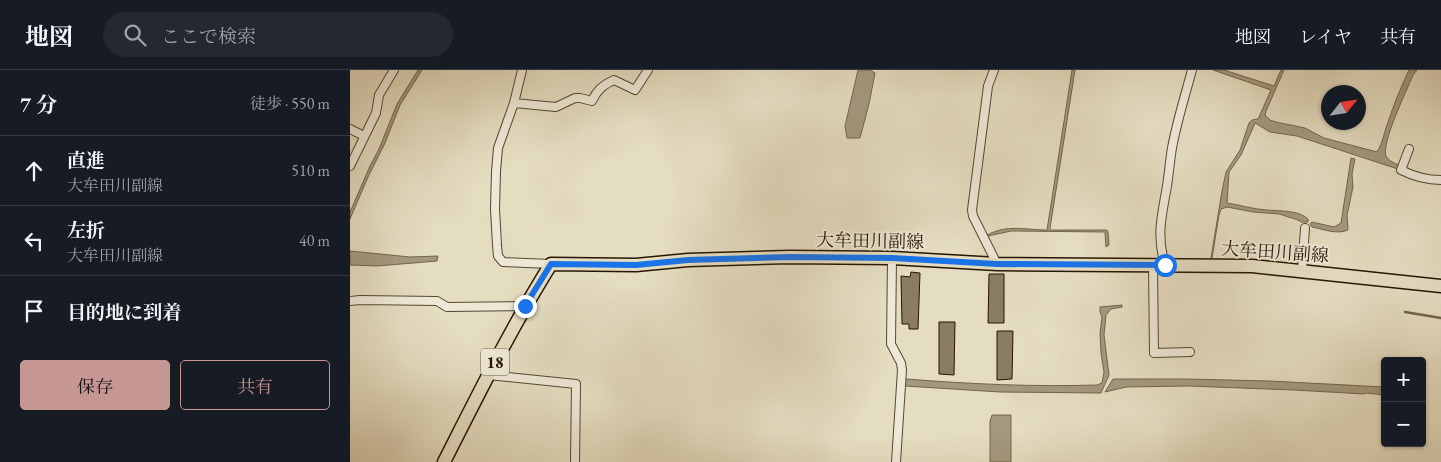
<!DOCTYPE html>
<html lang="ja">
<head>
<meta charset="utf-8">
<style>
	body { margin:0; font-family:"EB Garamond","Noto Serif JP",serif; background:#242831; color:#f1f3f6 }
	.controls { position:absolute; right:15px; bottom:15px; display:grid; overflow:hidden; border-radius:5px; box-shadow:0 1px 4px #0004 }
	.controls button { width:45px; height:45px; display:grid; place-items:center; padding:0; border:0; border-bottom:1px solid #363941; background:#171b24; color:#f1f3f6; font:25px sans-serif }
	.compass { position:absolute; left:971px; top:15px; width:45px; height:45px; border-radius:50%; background:#171b24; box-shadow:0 1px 4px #0004; rotate:60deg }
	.stop { position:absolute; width:15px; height:15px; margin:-11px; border:4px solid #1a73e8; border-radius:50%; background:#fff }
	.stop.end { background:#1a73e8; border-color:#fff; box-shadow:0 1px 5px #0008 }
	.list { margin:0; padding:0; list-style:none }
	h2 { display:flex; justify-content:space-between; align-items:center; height:65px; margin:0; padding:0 20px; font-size:21px }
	h2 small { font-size:16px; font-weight:400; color:#9ea1a6 }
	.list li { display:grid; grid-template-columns:32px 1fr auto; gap:15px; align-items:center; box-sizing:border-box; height:70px; padding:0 20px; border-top:1px solid #363941 }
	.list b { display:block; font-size:19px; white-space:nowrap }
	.list p { margin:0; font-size:16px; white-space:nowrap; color:#9ea1a6 }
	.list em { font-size:16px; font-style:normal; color:#9ea1a6 }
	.actions { display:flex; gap:10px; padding:15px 20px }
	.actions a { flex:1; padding:11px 0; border:1px solid #c59692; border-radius:5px; text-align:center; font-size:18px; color:#c59692 }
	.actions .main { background:#c59692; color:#111 }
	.icon { flex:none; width:28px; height:28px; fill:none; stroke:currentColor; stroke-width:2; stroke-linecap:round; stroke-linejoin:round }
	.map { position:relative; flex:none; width:1091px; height:392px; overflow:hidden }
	header { display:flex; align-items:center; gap:30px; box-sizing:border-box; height:70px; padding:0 25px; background:#171b24; border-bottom:1px solid #363941 }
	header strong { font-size:24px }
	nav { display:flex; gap:28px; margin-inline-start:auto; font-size:18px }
	.search { width:350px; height:45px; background:#242831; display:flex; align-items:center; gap:12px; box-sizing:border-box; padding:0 18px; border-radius:28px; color:#9ea1a6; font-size:19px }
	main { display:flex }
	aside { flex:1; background:#171b24 }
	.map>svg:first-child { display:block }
	.water { fill:#a4997f; stroke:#72644c }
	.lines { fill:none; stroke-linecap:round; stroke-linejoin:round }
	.stream { stroke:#72644c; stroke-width:2.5 }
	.building { fill:#8a7d64; stroke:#271500 }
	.street-casing { stroke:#564730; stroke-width:10 }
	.primary-casing { stroke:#271500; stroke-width:15 }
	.street { stroke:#eee9d7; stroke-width:8 }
	.primary { stroke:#e5ddc1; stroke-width:12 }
	.route { stroke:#1a73e8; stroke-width:6 }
	.labels { text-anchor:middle; stroke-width:4; stroke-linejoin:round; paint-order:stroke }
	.shield { fill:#eee9d7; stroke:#635540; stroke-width:1 }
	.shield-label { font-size:16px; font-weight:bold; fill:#271500 }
	.street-label { font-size:18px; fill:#271500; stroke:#eee9d7 }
</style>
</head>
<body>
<header>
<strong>地図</strong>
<div class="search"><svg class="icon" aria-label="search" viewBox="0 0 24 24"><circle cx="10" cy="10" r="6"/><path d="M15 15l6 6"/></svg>ここで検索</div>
<nav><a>地図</a><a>レイヤ</a><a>共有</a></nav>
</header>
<main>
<aside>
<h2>7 分<small>徒歩 · 550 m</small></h2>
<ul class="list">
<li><svg class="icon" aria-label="ahead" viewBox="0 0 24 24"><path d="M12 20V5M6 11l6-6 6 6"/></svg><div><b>直進</b><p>大牟田川副線</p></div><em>510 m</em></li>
<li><svg class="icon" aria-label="left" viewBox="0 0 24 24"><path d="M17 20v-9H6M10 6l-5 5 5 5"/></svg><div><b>左折</b><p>大牟田川副線</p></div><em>40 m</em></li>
<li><svg class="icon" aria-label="arrive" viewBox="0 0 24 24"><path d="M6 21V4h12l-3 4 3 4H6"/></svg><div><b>目的地に到着</b></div></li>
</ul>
<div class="actions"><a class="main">保存</a><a>共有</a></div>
</aside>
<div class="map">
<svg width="1091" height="392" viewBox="0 0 1091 392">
	<rect width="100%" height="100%" fill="#e5ddc1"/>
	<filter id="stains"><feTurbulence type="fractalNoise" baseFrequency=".004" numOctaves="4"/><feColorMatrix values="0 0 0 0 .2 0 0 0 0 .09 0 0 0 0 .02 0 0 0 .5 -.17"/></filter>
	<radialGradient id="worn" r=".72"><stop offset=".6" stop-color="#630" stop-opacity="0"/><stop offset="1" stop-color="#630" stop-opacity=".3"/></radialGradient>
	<path class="water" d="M 68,0 L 72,0 L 50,35 L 35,73 L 18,107 L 0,149 L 0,142 L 20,96 L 29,79 L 47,34 Z
		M 508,0 L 520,0 L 525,3 L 519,34 L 510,68 L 497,68 L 495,56 Z
		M 722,0 L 725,0 L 700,158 L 700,160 L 757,160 L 758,162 L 759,175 L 756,177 L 755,162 L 661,161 L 638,166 L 637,165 C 658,154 675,160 697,160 Z
		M 863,0 L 874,0 L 924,16 L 931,0 L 934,0 L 916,41 L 915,45 L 920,50 L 926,52 L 955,58 L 974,68 L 1027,82 C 1033,72 1034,63 1038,52 C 1044,34 1051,17 1059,0 L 1067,0 L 1063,5 C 1057,20 1031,73 1036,86 C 1039,91 1044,93 1049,95 L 1051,100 L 947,66 L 920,62 L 905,53 L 891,85 L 879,102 L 877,133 C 890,135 903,139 916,140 C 929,141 949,140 958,149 L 958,152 L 951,152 L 948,150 L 929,144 L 903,142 L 877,137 L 871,139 L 869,145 L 862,188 L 861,188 L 872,121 L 876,102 L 890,80 L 899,53 L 902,50 L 908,49 L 909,47 L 921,20 Z
		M 1001,88 L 1005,89 L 1002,104 L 1003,117 L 997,145 L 998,160 C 987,165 973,159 962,157 L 960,154 L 962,152 L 984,157 L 991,153 Z
		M 0,181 L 60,187 L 88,186 L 87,191 L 27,196 L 0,195 Z
		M 772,235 L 772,237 L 761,239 L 756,245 L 754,265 L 759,305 L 751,323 L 650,322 L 555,316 L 556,309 C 620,314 683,317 747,315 L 752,313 L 754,302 L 751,283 L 750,263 L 752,247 L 750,242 L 750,237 Z
		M 763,309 L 837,309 L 919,311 L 1035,317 L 1035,325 L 1016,323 L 1014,324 L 944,320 L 838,316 L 776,317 L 755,322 Z
		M 642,345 L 661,345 L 661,392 L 640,392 L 640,351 Z"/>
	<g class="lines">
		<path class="stream" d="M 1055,242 L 1091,248"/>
	</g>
	<path class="building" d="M 561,202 L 570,203 L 568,259 L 559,259 L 559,254 L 552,254 L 551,206 L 560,207 Z
		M 639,204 L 654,204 L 654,253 L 638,253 Z
		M 589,252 L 605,252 L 604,305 L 589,304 Z
		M 647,261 L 663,261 L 662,309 L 647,310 Z"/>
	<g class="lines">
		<g class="street-casing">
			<path id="street" d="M 644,0 L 638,16 L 622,140 L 623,146 L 647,194
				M 164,33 L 172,0
				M 0,59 L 14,66
				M 1059,79 L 1051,100 C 1065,107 1076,110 1091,110
				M 0,96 L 26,43 L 29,25 L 44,0
				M 542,188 L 541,274 L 551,293 L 552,300 L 546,392
				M 201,194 L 153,192 L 148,186 L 147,175 L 145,139 L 146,101 L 148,78 L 164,33 L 206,37 L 225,28 L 230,28 L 242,31 C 247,20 253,15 264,10 L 285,20 L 298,0
				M 803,195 L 804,283 L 840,282
				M 815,195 C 806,165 812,145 817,116 C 819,103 820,90 822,78 C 827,51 835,26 842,0
				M 952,200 L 955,158
				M 0,231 L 10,230 L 87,231 L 97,237 L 175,236
				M 138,305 L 226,314 L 225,392"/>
		</g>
		<g class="primary-casing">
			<path id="primary" d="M 94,392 C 128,325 161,258 201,194 L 286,195 L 338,190 L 439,187 L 542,188 L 647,194 L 902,196 L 1091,216"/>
		</g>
		<use href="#street" class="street"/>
		<use href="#primary" class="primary"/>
	</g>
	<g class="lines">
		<path class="route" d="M 175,236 L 201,194 L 286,195 L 338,190 L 439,187 L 542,188 L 647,194 L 815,195"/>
	</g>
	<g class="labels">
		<rect class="shield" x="131" y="278.5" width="28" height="27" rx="4"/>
		<g class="shield-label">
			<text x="145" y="298">18</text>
		</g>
		<g class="street-label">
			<text transform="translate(520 171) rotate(1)" y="6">大牟田川副線</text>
			<text transform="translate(925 182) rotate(4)" y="6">大牟田川副線</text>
		</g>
	</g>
	<rect width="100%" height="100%" filter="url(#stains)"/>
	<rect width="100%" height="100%" fill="url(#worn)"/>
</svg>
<div class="controls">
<button>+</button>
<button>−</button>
</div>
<svg class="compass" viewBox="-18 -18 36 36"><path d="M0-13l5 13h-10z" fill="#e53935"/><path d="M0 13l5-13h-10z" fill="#9ea1a6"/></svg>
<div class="stop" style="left:815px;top:195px"></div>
<div class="stop end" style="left:175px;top:236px"></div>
</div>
</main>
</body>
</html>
